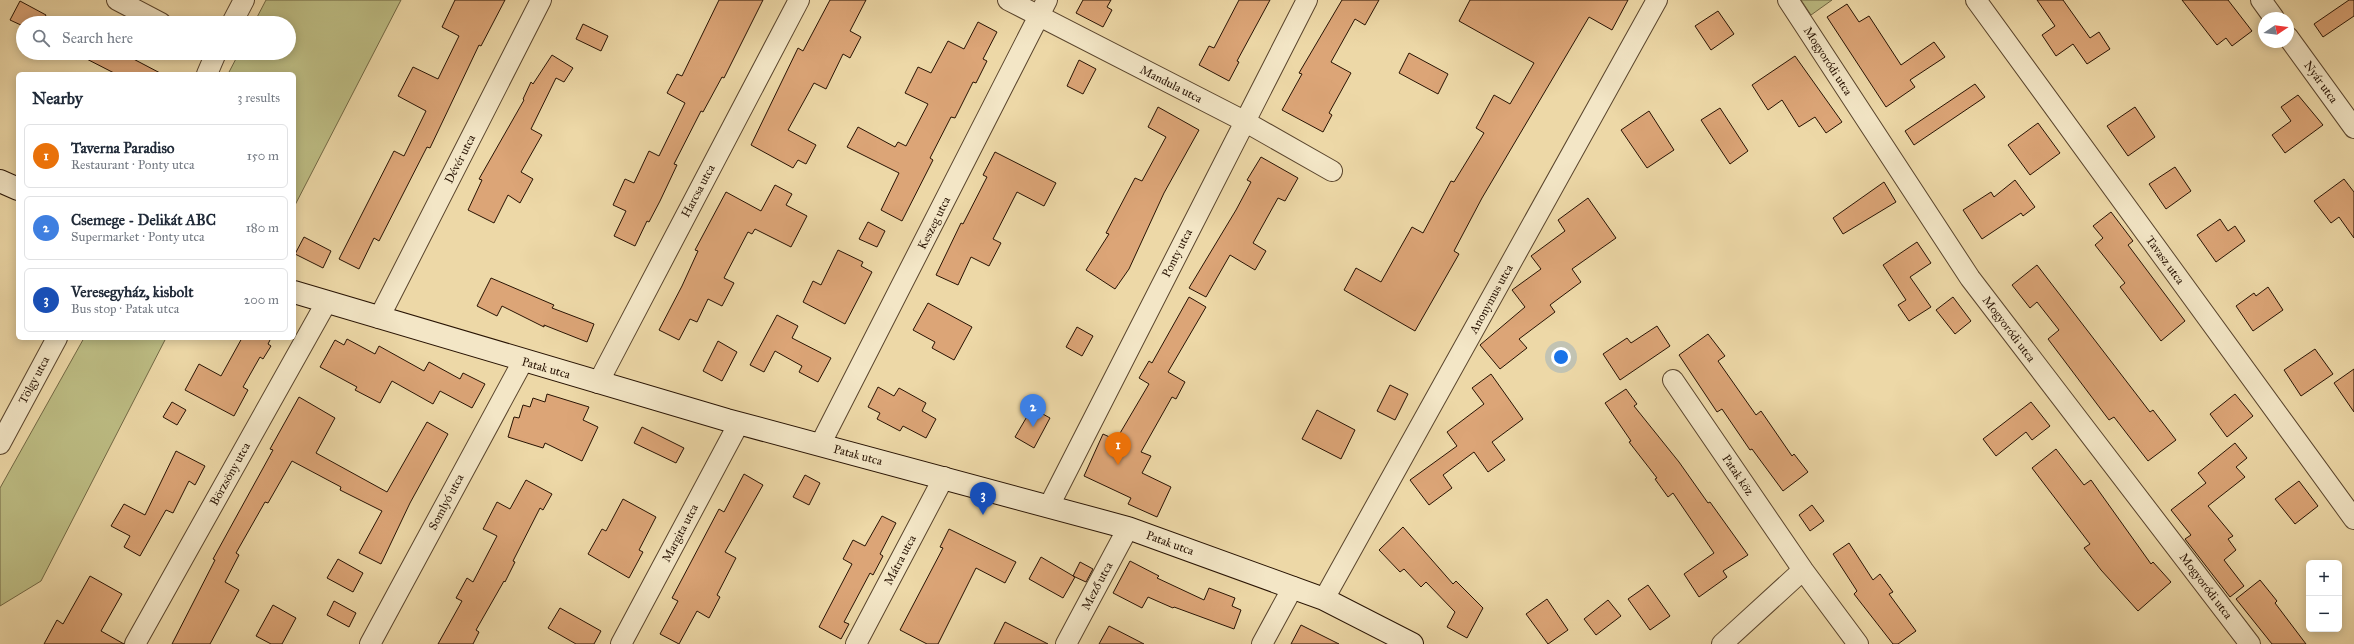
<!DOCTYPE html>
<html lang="en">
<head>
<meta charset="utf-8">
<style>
	body { margin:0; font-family:"IM FELL Great Primer",serif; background:#f6f6f7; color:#1f2937 }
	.controls { position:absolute; right:12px; bottom:12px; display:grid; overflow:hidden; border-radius:6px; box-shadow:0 2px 10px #0003 }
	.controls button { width:36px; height:36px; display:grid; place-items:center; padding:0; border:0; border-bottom:1px solid #e0e1e3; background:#fff; color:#1f2937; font:20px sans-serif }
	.compass { position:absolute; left:2258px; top:12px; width:36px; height:36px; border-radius:50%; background:#fff; box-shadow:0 2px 10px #0003; rotate:77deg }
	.you { position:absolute; left:1561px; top:357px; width:14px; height:14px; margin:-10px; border:3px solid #fff; border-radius:50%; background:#1a73e8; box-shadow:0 0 0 6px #1a73e833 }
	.badge { display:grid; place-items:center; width:26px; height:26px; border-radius:50%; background:#d93025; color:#fff; font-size:13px; font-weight:700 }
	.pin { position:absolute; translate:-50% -33px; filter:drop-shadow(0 1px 2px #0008) }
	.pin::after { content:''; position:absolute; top:21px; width:14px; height:12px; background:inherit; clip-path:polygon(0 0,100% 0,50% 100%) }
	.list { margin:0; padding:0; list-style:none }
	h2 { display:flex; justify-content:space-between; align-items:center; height:52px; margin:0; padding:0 16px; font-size:17px }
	h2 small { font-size:13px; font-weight:400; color:#747a83 }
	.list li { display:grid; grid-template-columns:26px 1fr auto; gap:12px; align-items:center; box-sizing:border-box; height:64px; margin:0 8px 8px; padding:0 8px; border:1px solid #e0e1e3; border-radius:6px }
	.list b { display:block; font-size:15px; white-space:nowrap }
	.list p { margin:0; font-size:13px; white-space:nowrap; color:#747a83 }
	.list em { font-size:13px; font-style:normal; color:#747a83 }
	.icon { flex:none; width:22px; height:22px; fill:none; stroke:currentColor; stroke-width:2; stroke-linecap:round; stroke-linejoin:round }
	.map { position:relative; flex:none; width:2354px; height:644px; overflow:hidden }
	.search { position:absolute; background:#fff; box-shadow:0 2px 10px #0003; left:16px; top:16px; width:280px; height:44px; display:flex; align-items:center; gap:10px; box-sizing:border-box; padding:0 14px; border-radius:22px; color:#747a83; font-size:15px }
	.panel { position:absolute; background:#fff; box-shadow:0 2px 10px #0003; left:16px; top:72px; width:280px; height:268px; border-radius:6px }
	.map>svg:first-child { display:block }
	.green { fill:#bdbd84; stroke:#726844 }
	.building { fill:#dca577; stroke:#281303 }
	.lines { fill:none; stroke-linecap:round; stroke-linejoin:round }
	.street-casing { stroke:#59442c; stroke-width:22 }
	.secondary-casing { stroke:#281303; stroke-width:24 }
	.street { stroke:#f3e6c6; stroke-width:20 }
	.secondary { stroke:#f3e6c6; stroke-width:22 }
	.labels { text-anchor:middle; stroke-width:4; stroke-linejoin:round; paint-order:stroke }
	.street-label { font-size:12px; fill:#281303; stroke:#f3e6c6 }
</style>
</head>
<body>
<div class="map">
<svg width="2354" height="644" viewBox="0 0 2354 644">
	<rect width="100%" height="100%" fill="#edd8a7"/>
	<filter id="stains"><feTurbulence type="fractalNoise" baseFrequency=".005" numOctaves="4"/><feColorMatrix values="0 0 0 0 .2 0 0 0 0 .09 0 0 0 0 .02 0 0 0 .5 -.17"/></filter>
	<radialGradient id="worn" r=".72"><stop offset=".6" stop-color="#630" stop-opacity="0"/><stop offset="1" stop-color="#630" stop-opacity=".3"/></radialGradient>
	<path class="green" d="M 266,0 L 401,0 L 294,207 L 294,74 L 228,74 L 239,53 L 289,53 L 289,23 L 254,23 Z
		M 1801,0 L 1832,0 L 1811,15 Z
		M 84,338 L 166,338 L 41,581 L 0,606 L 0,488 Z"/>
	<path class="building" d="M 455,0 L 505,0 L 481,46 L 479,45 L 430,148 L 427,147 L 379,241 L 374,238 L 359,269 L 339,259 L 394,151 L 404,156 L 426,111 L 398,96 L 413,67 L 438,79 L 459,36 L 442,27 Z
		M 719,0 L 763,0 L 724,78 L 722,77 L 703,112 L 701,111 L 674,164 L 677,165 L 660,201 L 649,222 L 647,221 L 635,246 L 614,236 L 626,211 L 613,205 L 625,179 L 634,183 L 649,151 L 659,156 L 685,103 L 667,93 L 677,74 L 682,76 Z
		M 830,0 L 866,0 L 850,31 L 861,37 L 850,58 L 843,54 L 826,89 L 814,83 L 788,130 L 816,145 L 806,164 L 798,160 L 793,168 L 751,145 L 798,48 L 803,51 Z
		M 1083,0 L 1111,0 L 1107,7 L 1112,10 L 1103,27 L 1076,13 Z
		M 1239,0 L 1270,0 L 1237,61 L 1239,62 L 1229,81 L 1199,65 L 1209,46 L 1214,48 Z
		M 1342,0 L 1379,0 L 1365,25 L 1355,19 L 1331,62 L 1351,73 L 1329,113 L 1332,115 L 1323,132 L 1282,110 L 1302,74 L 1299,73 Z
		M 1470,0 L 1628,0 L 1612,30 L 1589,17 L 1482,198 L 1454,251 L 1459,254 L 1415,331 L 1344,290 L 1356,268 L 1381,282 L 1412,227 L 1423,233 L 1451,181 L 1454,182 L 1484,133 L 1476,128 L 1494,95 L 1510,104 L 1534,63 L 1459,21 Z
		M 2037,0 L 2063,0 L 2090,38 L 2099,32 L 2110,49 L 2087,64 L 2073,44 L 2056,56 L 2042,35 L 2055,26 Z
		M 2182,0 L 2228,0 L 2252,31 L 2232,46 L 2226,38 L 2217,45 Z
		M 2349,0 L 2354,0 L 2354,16 L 2323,37 L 2314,24 Z
		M 20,1 L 46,15 L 42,23 L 23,23 L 23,26 L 10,20 Z
		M 1847,4 L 1859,22 L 1869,16 L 1901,65 L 1934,42 L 1945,57 L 1910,80 L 1915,87 L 1886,107 L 1827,17 Z
		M 1718,11 L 1734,34 L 1711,50 L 1695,26 Z
		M 978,22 L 997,32 L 983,59 L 987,61 L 976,83 L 973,82 L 955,118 L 951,117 L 930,158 L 933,160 L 902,221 L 881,210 L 899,173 L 847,147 L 858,127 L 895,147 L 898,142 L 906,146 L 928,104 L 905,93 L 918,67 L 931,73 L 948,41 L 964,49 Z
		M 583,24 L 608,36 L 601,51 L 576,39 Z
		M 75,53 L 122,53 L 162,74 L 116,74 Z
		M 1409,53 L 1448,74 L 1438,94 L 1399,73 Z
		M 552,55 L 573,68 L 564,82 L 556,78 L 531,129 L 542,135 L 521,172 L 533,179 L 520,203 L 508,195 L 494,223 L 468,210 L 482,180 L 479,179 L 524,100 L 523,99 L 531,82 L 533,84 Z
		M 1795,56 L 1842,122 L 1826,133 L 1815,117 L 1799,127 L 1782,100 L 1768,110 L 1752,85 Z
		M 1079,60 L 1096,69 L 1083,94 L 1067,86 Z
		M 1975,84 L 1985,97 L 1914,145 L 1905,131 Z
		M 2298,95 L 2323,125 L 2285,153 L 2272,135 L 2291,121 L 2281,107 Z
		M 1158,107 L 1199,130 L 1164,193 L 1129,269 L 1115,289 L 1086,270 L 1109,234 L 1106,233 L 1135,178 L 1142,181 L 1166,137 L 1148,127 Z
		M 2135,107 L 2155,137 L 2128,156 L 2107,126 Z
		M 1720,108 L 1748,151 L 1730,164 L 1701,120 Z
		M 1649,111 L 1674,150 L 1647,168 L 1621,130 Z
		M 2038,123 L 2060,153 L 2030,175 L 2008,145 Z
		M 995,152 L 1056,183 L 1044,206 L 1017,192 L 993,239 L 1001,243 L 989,266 L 971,257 L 958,285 L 936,275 L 961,223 L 963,224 L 987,177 L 983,175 Z
		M 1261,157 L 1298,178 L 1285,201 L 1278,198 L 1253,243 L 1266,251 L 1255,270 L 1230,255 L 1206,297 L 1189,288 L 1236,210 L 1251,182 L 1247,180 Z
		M 2175,167 L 2191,191 L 2166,209 L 2149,184 Z
		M 2344,179 L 2354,192 L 2354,238 L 2339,217 L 2331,223 L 2314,201 Z
		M 2015,180 L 2035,207 L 2023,216 L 2021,213 L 1982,239 L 1963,210 L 1991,192 L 1994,197 Z
		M 1884,182 L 1896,202 L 1843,234 L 1833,218 Z
		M 775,185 L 792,194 L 786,205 L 807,216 L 791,247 L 755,229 L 752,234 L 748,232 L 724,278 L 734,283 L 722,306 L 708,299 L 697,322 L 690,319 L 679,340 L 659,330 L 682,286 L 698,251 L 695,250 L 726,192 L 761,211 Z
		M 1588,198 L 1616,238 L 1572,269 L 1581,282 L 1550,305 L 1555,312 L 1519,339 L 1527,348 L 1500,369 L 1480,345 L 1525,307 L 1512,290 L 1541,269 L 1531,256 L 1565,231 L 1558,220 Z
		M 2111,212 L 2133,241 L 2128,245 L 2185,321 L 2161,341 L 2120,287 L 2125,283 L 2095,245 L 2103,238 L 2093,226 Z
		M 2220,219 L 2228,231 L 2235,226 L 2245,241 L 2216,262 L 2197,235 Z
		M 868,222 L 885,231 L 877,247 L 859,239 Z
		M 304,237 L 331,251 L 323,268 L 295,254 Z
		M 1917,242 L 1931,263 L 1910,277 L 1931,307 L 1909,321 L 1898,305 L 1906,300 L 1883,265 Z
		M 838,250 L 863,262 L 861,266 L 872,272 L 845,324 L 803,302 L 813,281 L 821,285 Z
		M 2037,265 L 2150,412 L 2153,410 L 2176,440 L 2148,461 L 2114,417 L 2109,420 L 2048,339 L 2059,330 L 2037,302 L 2030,308 L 2012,285 Z
		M 491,278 L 554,305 L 552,308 L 594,324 L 587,342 L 544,325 L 544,327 L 502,306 L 497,316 L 477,306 Z
		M 2268,287 L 2283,310 L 2253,331 L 2236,306 L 2254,293 L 2256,296 Z
		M 1189,297 L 1206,307 L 1168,372 L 1185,382 L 1176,399 L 1172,397 L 1141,452 L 1151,456 L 1142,473 L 1171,487 L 1157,517 L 1128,504 L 1131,498 L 1084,476 L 1103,434 L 1116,440 L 1149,384 L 1139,378 L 1149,361 L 1152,363 Z
		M 1953,297 L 1971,321 L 1955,334 L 1936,310 Z
		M 928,303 L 972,327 L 954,360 L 932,348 L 935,342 L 913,330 Z
		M 777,315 L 798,326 L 792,338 L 831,358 L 818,382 L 799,372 L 802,366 L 775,351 L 764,372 L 750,365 Z
		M 1657,326 L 1670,346 L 1620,380 L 1603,354 L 1627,338 L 1631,343 Z
		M 1077,327 L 1093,336 L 1082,356 L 1066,347 Z
		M 1708,334 L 1725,356 L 1718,361 L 1756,415 L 1761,411 L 1792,456 L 1794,454 L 1808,472 L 1783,491 L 1752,449 L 1750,450 L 1722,409 L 1717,412 L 1679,355 Z
		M 242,338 L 271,338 L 268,344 L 271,346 L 263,359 L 260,357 L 243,387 L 248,390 L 234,416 L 185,390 L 199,364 L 221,376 Z
		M 347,339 L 375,354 L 379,346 L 424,371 L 429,362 L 460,379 L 463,373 L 485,384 L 472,408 L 440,391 L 433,404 L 392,381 L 380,403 L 355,390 L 357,387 L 320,367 L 335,340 L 344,345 Z
		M 718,341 L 737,352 L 722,381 L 703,371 Z
		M 2315,349 L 2333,374 L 2301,396 L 2284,370 Z
		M 2354,369 L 2354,412 L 2334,383 Z
		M 1491,374 L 1523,419 L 1492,442 L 1505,460 L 1488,472 L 1474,452 L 1443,475 L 1452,488 L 1429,505 L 1410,480 L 1457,446 L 1447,432 L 1484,404 L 1472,388 Z
		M 1390,385 L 1408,394 L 1395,420 L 1377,411 Z
		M 878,387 L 894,396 L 899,388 L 926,403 L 922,411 L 936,419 L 926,438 L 903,426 L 900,431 L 877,419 L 880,413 L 868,407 Z
		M 1626,389 L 1637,404 L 1634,406 L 1679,462 L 1708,503 L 1710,502 L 1748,555 L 1723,571 L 1727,577 L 1699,597 L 1684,574 L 1714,553 L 1673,493 L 1668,497 L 1655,479 L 1657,478 L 1629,442 L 1631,441 L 1605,403 Z
		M 547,394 L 589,407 L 583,420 L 598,427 L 582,461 L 545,443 L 543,448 L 508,437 L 514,417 L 519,418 L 523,405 L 530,407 L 533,398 L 545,402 Z
		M 2235,394 L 2253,416 L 2227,437 L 2210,414 Z
		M 299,397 L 335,418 L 316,453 L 387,492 L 427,422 L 448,434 L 410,503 L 381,564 L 359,553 L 382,511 L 340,490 L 341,487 L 292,461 L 268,503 L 265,502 L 236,553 L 239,555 L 225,582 L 239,590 L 210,644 L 172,644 L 215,560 L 213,559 L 273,450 L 270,449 Z
		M 172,402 L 186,410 L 177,425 L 163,417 Z
		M 2031,402 L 2050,426 L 2032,440 L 2026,432 L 1996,456 L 1983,439 Z
		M 1032,408 L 1050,418 L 1034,448 L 1015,437 Z
		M 1317,410 L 1355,430 L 1341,459 L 1302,439 Z
		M 642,427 L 684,448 L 676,463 L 634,443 Z
		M 2235,443 L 2247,458 L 2236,467 L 2245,477 L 2208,506 L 2233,536 L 2228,539 L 2236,550 L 2224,560 L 2244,586 L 2230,597 L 2185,539 L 2191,535 L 2171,510 L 2206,483 L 2198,473 Z
		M 2056,449 L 2084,485 L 2091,480 L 2151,564 L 2153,562 L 2171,582 L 2138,611 L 2101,570 L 2084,548 L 2090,544 L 2032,468 Z
		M 176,451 L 205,466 L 195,485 L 189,481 L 173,513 L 166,510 L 140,556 L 124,547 L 130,536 L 111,526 L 124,504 L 145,515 Z
		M 744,474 L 763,485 L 725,552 L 736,558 L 717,595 L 720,597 L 709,618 L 697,611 L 679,644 L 660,634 L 678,601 L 672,598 L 719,509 L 724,512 Z
		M 805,475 L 820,483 L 809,505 L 793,497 Z
		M 526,480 L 552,494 L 543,510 L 540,508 L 513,561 L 515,562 L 505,582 L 504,581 L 476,630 L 479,632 L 473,644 L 438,644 L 462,601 L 456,598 L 467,578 L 473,582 L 497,536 L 483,529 L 497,502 L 510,509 Z
		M 2299,481 L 2318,506 L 2295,524 L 2275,499 Z
		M 623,499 L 656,517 L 639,550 L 643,552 L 629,578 L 588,554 L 602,529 L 606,531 Z
		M 1812,505 L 1824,521 L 1810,531 L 1799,515 Z
		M 882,516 L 896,523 L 880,554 L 883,556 L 873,575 L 870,573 L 844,622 L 849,624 L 841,639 L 819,627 L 852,564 L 843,559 L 853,540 L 865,546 Z
		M 1403,527 L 1453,584 L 1456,581 L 1483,608 L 1467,638 L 1447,627 L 1455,612 L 1426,582 L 1421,587 L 1404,569 L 1400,572 L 1379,550 Z
		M 949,529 L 1016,562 L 1005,583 L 976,568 L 938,644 L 927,644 L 900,630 L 943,548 L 940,547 Z
		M 1849,543 L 1873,580 L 1880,574 L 1893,592 L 1889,594 L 1916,631 L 1898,644 L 1893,644 L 1854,594 L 1857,591 L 1833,554 Z
		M 1041,557 L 1075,577 L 1063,598 L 1029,579 Z
		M 338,559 L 363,573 L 353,592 L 327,578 Z
		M 1130,561 L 1159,576 L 1157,578 L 1204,600 L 1209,588 L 1235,598 L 1232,606 L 1241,610 L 1234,629 L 1174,607 L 1173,608 L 1148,597 L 1142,608 L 1113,593 Z
		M 1080,562 L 1093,569 L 1086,582 L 1073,576 Z
		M 90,576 L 122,594 L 101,631 L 124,644 L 44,644 L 57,620 L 63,624 Z
		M 2260,580 L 2277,601 L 2275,603 L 2306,644 L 2272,644 L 2236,599 Z
		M 1648,585 L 1670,616 L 1650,630 L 1628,599 Z
		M 1547,599 L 1568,630 L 1548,644 L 1526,614 Z
		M 1608,600 L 1621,616 L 1596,635 L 1584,619 Z
		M 334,601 L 356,613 L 349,627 L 327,615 Z
		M 273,605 L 296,618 L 282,644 L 271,644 L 256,636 Z
		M 560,608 L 601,631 L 594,644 L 576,644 L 548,628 Z
		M 1005,622 L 1048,644 L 994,644 Z
		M 1301,625 L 1339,644 L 1291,644 Z
		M 1109,626 L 1144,644 L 1099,644 Z"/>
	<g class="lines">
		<g class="street-casing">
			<path id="street" d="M 117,0 L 161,23
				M 1008,0 L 1244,121 L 1332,171
				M 1788,0 L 1970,278 L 2250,644
				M 1976,0 L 2354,519
				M 2261,0 L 2274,18
				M 232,23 L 244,0
				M 2288,37 L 2354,128
				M 207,74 L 216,53
				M 379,318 L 541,0
				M 1673,380 L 1803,570 L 1858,644
				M 598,383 L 799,0
				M 0,444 L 57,338
				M 820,445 L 1047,0
				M 1049,506 L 1307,0
				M 1324,599 L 1657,0
				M 135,644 L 326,303
				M 370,644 L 523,361
				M 621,644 L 739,423
				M 856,644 L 944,477
				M 1066,644 L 1128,528
				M 1262,644 L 1293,587
				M 1722,644 L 1803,570"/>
		</g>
		<g class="secondary-casing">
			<path id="secondary" d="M 0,181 L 18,189
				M 294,292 L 727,420 L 1128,528 L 1324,599 L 1412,644"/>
		</g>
		<use href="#street" class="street"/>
		<use href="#secondary" class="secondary"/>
	</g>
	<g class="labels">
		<g class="street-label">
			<text transform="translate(1828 61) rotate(57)" y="4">Mogyoródi utca</text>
			<text transform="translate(2321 82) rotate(54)" y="4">Nyár utca</text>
			<text transform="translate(1171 84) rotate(27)" y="4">Mandula utca</text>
			<text transform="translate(460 159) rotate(-63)" y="4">Dévér utca</text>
			<text transform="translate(698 191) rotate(-62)" y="4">Harcsa utca</text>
			<text transform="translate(934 223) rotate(-63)" y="4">Keszeg utca</text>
			<text transform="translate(1177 253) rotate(-63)" y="4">Ponty utca</text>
			<text transform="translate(2165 260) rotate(54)" y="4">Tavasz utca</text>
			<text transform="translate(1491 299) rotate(-61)" y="4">Anonymus utca</text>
			<text transform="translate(2009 329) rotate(53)" y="4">Mogyoródi utca</text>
			<text transform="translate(546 368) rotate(16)" y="4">Patak utca</text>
			<text transform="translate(34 380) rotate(-62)" y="4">Tölgy utca</text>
			<text transform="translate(858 455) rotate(15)" y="4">Patak utca</text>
			<text transform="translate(230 474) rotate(-61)" y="4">Börzsöny utca</text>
			<text transform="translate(1738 475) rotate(56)" y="4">Patak köz</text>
			<text transform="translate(446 502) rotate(-62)" y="4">Somlyó utca</text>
			<text transform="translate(680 533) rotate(-62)" y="4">Margita utca</text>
			<text transform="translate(1170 543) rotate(20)" y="4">Patak utca</text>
			<text transform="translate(900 560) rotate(-62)" y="4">Mátra utca</text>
			<text transform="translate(1097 586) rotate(-62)" y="4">Mező utca</text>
			<text transform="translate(2206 586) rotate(53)" y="4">Mogyoródi utca</text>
		</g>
	</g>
	<rect width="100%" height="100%" filter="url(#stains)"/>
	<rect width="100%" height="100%" fill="url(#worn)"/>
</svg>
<div class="controls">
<button>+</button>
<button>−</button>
</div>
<svg class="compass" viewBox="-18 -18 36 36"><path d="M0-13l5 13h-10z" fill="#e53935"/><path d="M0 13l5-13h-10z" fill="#747a83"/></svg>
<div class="you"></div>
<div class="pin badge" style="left:1118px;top:465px;background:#e8710a">1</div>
<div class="pin badge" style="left:1033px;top:427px;background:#3f7fe0">2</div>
<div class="pin badge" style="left:983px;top:515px;background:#1a4fb4">3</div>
<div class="search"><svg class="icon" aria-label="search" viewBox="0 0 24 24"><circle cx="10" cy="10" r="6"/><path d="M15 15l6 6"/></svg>Search here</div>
<section class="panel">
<h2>Nearby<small>3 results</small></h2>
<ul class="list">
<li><span class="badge" style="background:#e8710a">1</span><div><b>Taverna Paradiso</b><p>Restaurant · Ponty utca</p></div><em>150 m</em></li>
<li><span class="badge" style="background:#3f7fe0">2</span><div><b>Csemege - Delikát ABC</b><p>Supermarket · Ponty utca</p></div><em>180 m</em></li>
<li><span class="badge" style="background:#1a4fb4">3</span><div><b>Veresegyház, kisbolt</b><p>Bus stop · Patak utca</p></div><em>200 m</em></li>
</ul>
</section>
</div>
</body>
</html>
